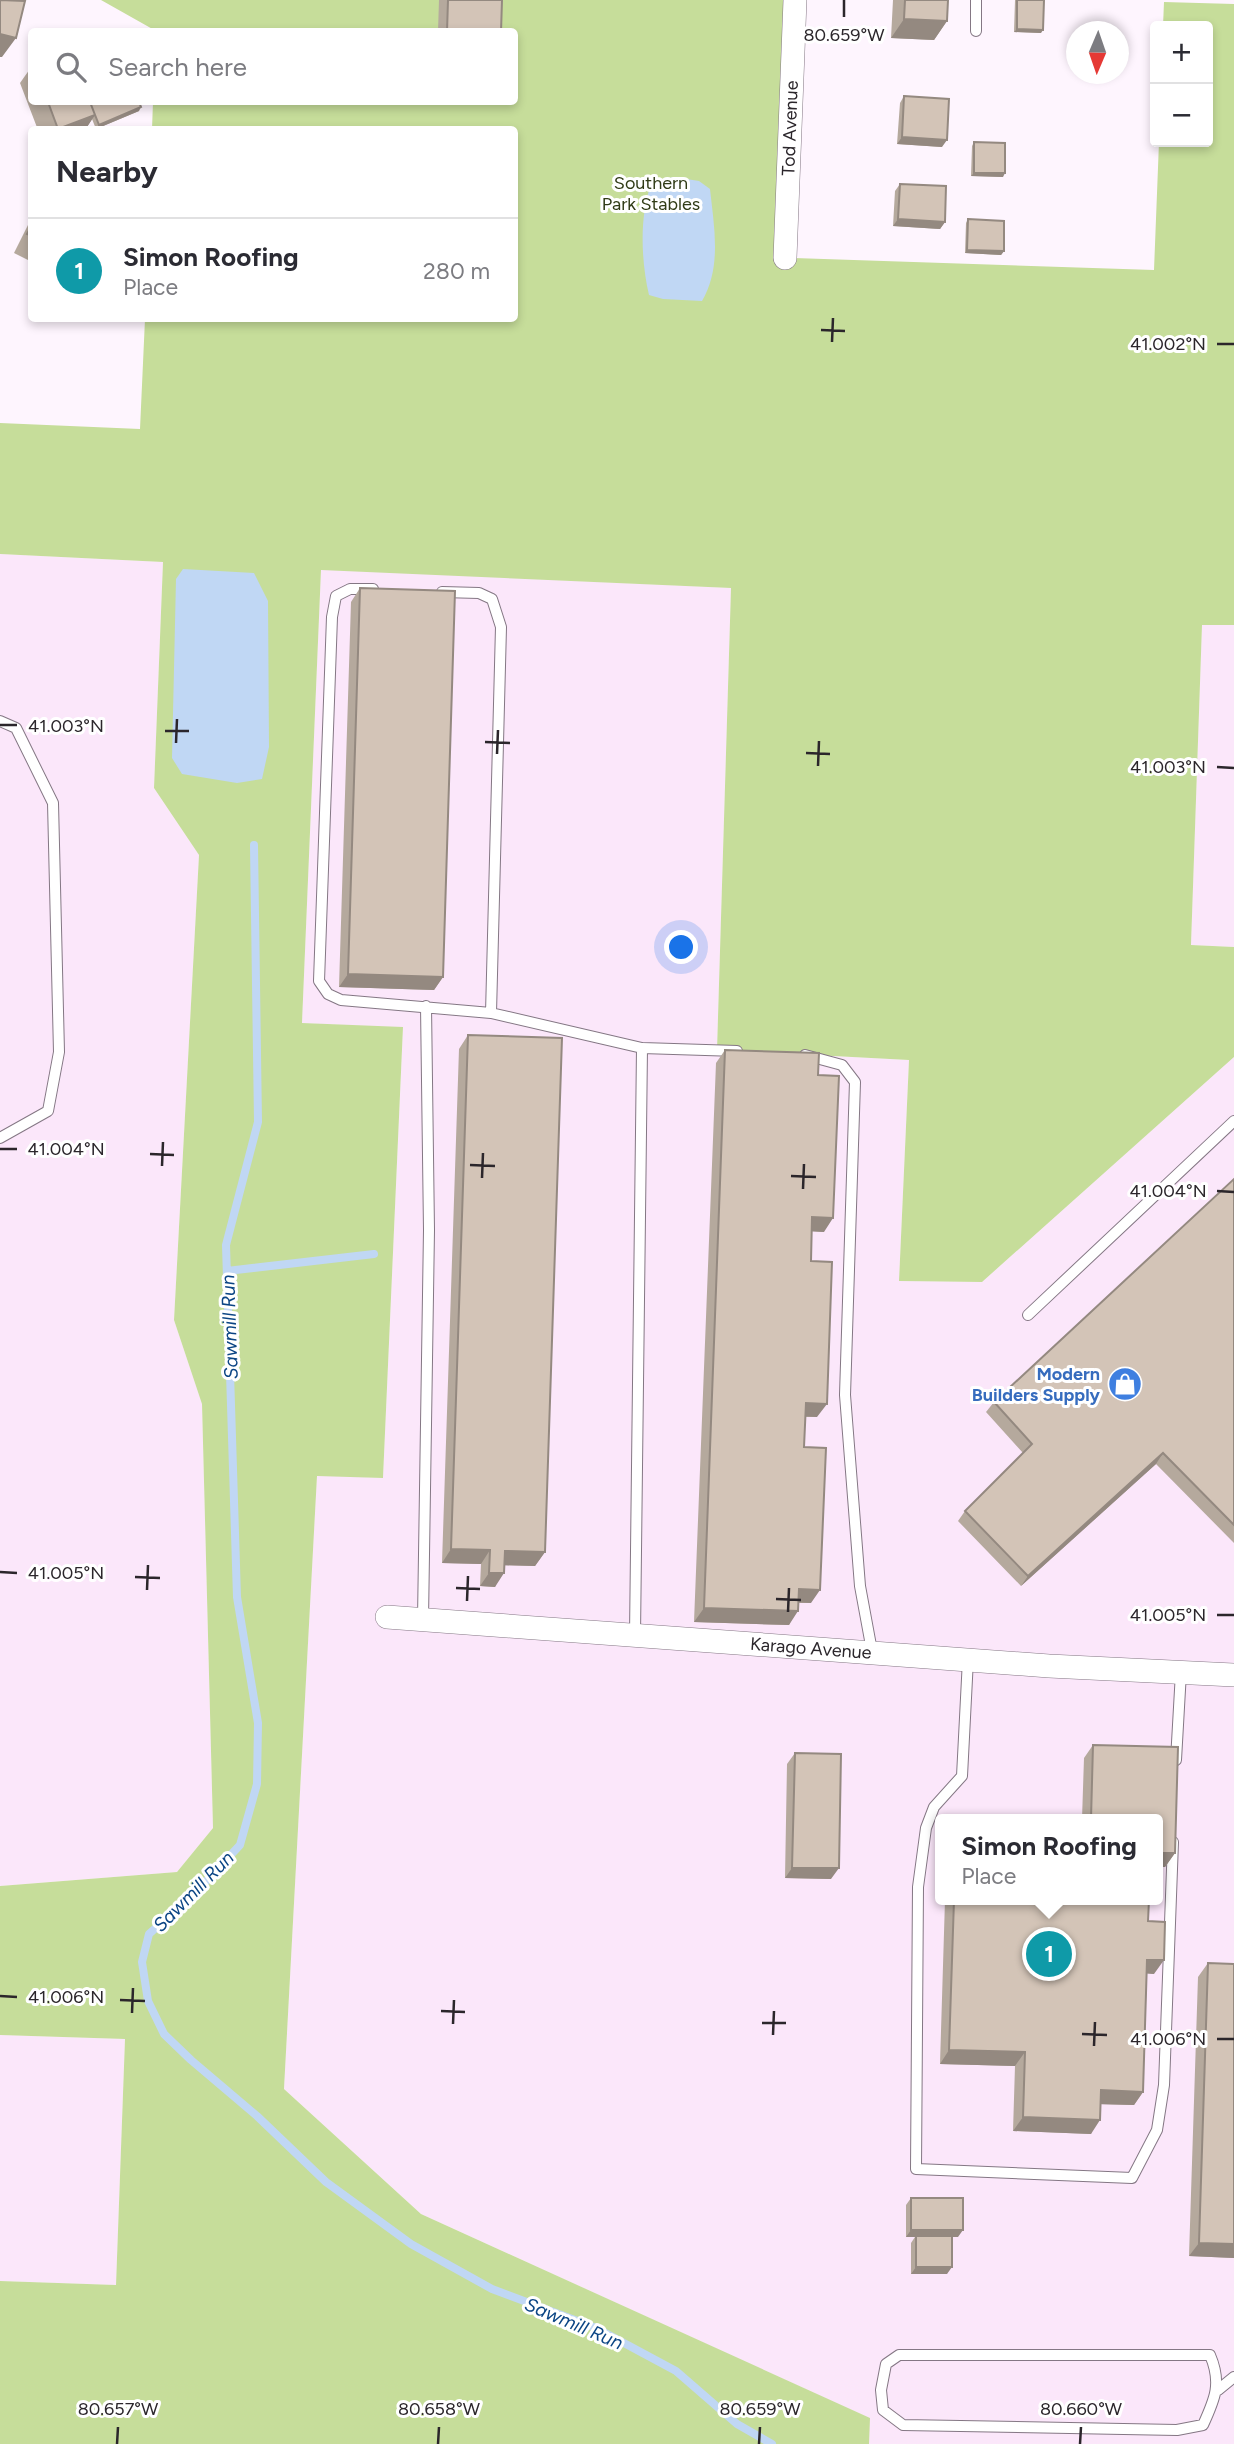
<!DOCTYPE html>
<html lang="en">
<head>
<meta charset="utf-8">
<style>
	body { margin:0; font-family:Figtree,sans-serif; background:#f7f7f7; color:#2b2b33 }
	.controls { position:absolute; right:21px; top:21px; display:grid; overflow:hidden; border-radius:7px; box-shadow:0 4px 10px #0003 }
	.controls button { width:63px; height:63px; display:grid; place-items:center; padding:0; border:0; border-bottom:2px solid #e1e1e2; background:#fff; color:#2b2b33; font:35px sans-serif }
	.compass { position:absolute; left:1066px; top:21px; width:63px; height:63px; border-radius:50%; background:#fff; box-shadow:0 4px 10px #0003; rotate:182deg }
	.you { position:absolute; left:682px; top:948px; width:24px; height:24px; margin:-18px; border:5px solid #fff; border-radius:50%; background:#1a73e8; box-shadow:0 0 0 10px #1a73e833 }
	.badge { display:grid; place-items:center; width:46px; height:46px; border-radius:50%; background:#0f766e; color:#fff; font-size:23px; font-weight:700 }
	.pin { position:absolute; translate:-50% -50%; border:4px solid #fff; box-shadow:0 2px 7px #0006 }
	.popup { position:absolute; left:935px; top:1814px; width:228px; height:91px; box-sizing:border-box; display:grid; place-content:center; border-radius:7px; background:#fff; filter:drop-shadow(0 2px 5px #0005); font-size:23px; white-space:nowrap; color:#7c7c81 }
	.popup b { font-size:26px; color:#2b2b33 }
	.popup::after { content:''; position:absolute; left:50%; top:100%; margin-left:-14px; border:14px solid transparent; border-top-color:#fff }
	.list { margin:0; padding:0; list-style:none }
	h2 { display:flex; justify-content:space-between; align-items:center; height:91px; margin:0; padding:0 28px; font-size:30px }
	h2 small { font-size:23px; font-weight:400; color:#7c7c81 }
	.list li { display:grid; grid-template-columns:46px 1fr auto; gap:21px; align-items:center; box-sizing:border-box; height:105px; padding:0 28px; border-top:2px solid #e1e1e2 }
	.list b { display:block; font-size:26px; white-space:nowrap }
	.list p { margin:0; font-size:23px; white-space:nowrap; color:#7c7c81 }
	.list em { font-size:23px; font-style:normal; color:#7c7c81 }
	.icon { flex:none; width:38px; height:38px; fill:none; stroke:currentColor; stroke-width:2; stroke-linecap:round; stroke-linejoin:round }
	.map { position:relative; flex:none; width:1234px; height:2444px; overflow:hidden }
	.search { position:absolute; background:#fff; box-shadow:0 4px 10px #0003; left:28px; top:28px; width:490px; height:77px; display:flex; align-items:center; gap:18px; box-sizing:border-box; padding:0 24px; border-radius:7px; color:#7c7c81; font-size:26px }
	.panel { position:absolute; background:#fff; box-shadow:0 4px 10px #0003; left:28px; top:126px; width:490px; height:196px; border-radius:7px }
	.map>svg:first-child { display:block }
	.built { fill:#fbe7fa; fill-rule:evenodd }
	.green { fill:#c6dd9a }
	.water { fill:#c0d7f4 }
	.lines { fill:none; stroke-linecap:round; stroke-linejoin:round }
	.stream { stroke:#c0d7f4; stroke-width:8 }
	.lane-casing { stroke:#847784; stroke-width:12 }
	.street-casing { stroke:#847784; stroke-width:24 }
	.lane { stroke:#fff; stroke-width:10 }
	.street { stroke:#fff; stroke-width:23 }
	.wall { fill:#b5a99d }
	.shaded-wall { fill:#948980 }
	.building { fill:#d3c4b7; stroke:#948980; stroke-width:2 }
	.ticks { fill:none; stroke:#2b262b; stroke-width:2.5 }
	.labels { text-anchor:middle; stroke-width:6; stroke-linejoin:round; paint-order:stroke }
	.street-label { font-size:18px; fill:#2b262b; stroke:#fff }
	.park-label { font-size:18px; fill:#303b16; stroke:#fff }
	.shop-label { font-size:18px; font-weight:bold; fill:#366cbe; stroke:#fff; text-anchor:end }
	.water-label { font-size:19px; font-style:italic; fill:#0b4584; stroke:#fff }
	.ticks-label { font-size:18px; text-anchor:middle; fill:#2b262b; stroke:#fff; stroke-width:6; stroke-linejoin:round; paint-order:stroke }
</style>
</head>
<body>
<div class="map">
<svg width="1234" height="2444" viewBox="0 0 1234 2444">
	<rect width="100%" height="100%" fill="#fef5fe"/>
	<path class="built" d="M 0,554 L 163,562 L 154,788 L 199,855 L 174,1320 L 202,1403 L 213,1828 L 177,1872 L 0,1886 Z
		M 321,569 L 731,588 L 717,1050 L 909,1060 L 899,1281 L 982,1282 L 1234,1057 L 1234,2444 L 869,2444 L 869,2418 L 421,2214 L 284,2089 L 317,1475 L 383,1478 L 403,1028 L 302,1023 ZM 940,1819 L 1158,1819 L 1158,1900 L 940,1900 Z
		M 1202,624 L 1234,625 L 1234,947 L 1191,945 Z
		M 0,2035 L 125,2039 L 116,2285 L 0,2281 Z"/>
	<path class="green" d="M 101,0 L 795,0 L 794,258 L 1154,270 L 1159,142 L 1208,142 L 1208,26 L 1163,26 L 1164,2 L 1234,4 L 1234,625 L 1202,625 L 1191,945 L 1234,947 L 1234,1057 L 982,1282 L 899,1281 L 909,1060 L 717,1050 L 731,588 L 321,570 L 302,1023 L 403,1027 L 383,1478 L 317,1476 L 284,2089 L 421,2214 L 870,2418 L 869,2444 L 0,2444 L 0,2281 L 116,2285 L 125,2039 L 0,2035 L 0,1886 L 177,1872 L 213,1828 L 202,1404 L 174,1320 L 199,855 L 154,788 L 163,562 L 0,554 L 0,423 L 140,429 L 145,319 L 514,318 L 514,130 L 152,129 L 153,102 L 514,102 L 514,32 L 156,31 Z"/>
	<path class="water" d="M 674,177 L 699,181 L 710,189 C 714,227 722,267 702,301 L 663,299 L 649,295 C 641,261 639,214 652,182 Z
		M 183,569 L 254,573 L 268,601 L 269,747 L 262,779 L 237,783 L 182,774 L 172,758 L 176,579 Z"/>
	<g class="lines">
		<path class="stream" d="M 254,845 L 258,1122 L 226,1245 L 237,1597 L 258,1723 L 257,1784 L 240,1845 L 197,1891 L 149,1934 L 142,1962 L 148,2001 L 164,2034 L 191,2060 L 257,2116 L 326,2182 L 411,2244 L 492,2289 L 596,2328 L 676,2371 L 737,2424 L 772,2444
			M 227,1271 L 374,1254"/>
		<g class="lane-casing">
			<path id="lane" d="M 976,31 L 976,0
				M 373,589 L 350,589 L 336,596 L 332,617 L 319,981 L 328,994 L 341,1000 L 491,1013 L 642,1048
				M 442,592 L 479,593 L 492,599 L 501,627 L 491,1013
				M 0,721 L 16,728 L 53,803 L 59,1052 L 48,1111 L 0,1138
				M 805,1055 L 842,1065 L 855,1082 L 845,1395 L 860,1586 L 872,1651
				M 1028,1315 L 1234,1121
				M 423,1619 L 429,1230 L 426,1006
				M 635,1635 L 642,1048 L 737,1051
				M 968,1659 L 962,1776 L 934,1807 L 926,1828 L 918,1887 L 916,2169 L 1132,2178 L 1157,2130 L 1164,2085 L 1173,1842
				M 1176,1760 L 1181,1672
				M 899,2355 L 1210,2355 C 1222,2383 1215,2399 1203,2425 L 1177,2430 L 903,2425 L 883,2410 L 881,2390 L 886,2364 Z
				M 1218,2390 L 1234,2377"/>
		</g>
		<g class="street-casing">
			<g id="street">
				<path id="s1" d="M 785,258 L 795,0"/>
				<path id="s2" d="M 387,1617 L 1049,1666 L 1234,1675"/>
			</g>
		</g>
		<use href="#lane" class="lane"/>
		<use href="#street" class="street"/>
	</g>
	<path class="wall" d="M 439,0 L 502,0 L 501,32 L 438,32 Z
		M 893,0 L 948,0 L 947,21 L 934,40 L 891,38 Z
		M 1015,0 L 1044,0 L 1041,33 L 1014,32 Z
		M 32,66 L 32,102 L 139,102 L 139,111 L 96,129 L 92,119 L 85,130 L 38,130 L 20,83 Z
		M 904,96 L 942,147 L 897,144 L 900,103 Z
		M 974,142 L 1003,177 L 971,176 L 972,146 Z
		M 900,184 L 945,222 L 940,229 L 893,226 L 895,191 Z
		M 32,217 L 32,262 L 14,253 Z
		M 968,219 L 1004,251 L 1001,255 L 965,253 L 966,223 Z
		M 360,588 L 443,977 L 434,990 L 339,987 L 351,602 Z
		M 468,1035 L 545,1552 L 535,1566 L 504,1565 L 495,1587 L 480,1586 L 481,1564 L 442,1563 L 459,1049 Z
		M 725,1050 L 818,1075 L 824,1232 L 812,1231 L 811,1261 L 817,1417 L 805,1417 L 804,1447 L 811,1603 L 799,1603 L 789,1625 L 694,1622 L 716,1063 Z
		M 1234,1179 L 1234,1543 L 1156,1464 L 1021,1586 L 958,1521 L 965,1511 L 1023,1453 L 986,1412 L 994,1402 Z
		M 1093,1745 L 1178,1747 L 1175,1853 L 1165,1867 L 1158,1867 L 1158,1819 L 1082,1819 L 1084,1758 Z
		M 795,1753 L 831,1879 L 785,1878 L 787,1764 Z
		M 945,1900 L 1149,1900 L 1148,1921 L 1154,1974 L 1147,1973 L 1143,2092 L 1134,2105 L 1101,2104 L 1091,2134 L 1013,2131 L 1015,2066 L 940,2064 Z
		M 1208,1963 L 1234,2258 L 1189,2256 L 1198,1977 Z
		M 911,2198 L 958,2237 L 952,2237 L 947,2274 L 911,2274 L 911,2243 L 915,2237 L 906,2237 L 906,2205 Z"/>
	<path class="shaded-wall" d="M 904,19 L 947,21 L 934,40 L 891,38 Z
		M 1017,29 L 1043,30 L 1041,33 L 1014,32 Z
		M 0,34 L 16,38 L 2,57 L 0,57 Z
		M 141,107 L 139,111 L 96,129 L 99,125 Z
		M 95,115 L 85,130 L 58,130 Z
		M 902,137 L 947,140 L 942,147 L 897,144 Z
		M 974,173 L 1005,173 L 1003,177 L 971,176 Z
		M 898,219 L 945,222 L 940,229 L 893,226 Z
		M 967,250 L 1004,251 L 1001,255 L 965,253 Z
		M 348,974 L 443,977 L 434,990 L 339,987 Z
		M 812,1217 L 833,1218 L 824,1232 L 803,1231 Z
		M 806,1403 L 827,1404 L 817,1417 L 796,1416 Z
		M 1163,1453 L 1156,1464 L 1021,1586 L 1028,1576 Z
		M 451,1549 L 490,1550 L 481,1564 L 442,1563 Z
		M 505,1551 L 545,1552 L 535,1566 L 495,1565 Z
		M 489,1573 L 504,1573 L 495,1587 L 480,1586 Z
		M 799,1589 L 820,1590 L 811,1603 L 790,1602 Z
		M 704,1608 L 798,1611 L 789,1625 L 694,1622 Z
		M 1158,1853 L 1175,1853 L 1165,1867 L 1158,1867 Z
		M 792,1868 L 839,1868 L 831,1879 L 785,1878 Z
		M 1147,1960 L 1164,1960 L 1154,1974 L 1138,1973 Z
		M 949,2050 L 1025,2052 L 1015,2066 L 940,2064 Z
		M 1101,2090 L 1143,2092 L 1134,2105 L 1092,2104 Z
		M 1023,2117 L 1100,2120 L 1091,2134 L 1013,2131 Z
		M 911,2230 L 963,2230 L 958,2237 L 906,2237 Z
		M 1199,2243 L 1234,2244 L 1234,2258 L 1189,2256 Z
		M 916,2267 L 952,2267 L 947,2274 L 911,2274 Z"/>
	<path class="building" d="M 0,0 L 25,1 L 16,38 L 0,34 Z
		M 448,0 L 502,0 L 501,32 L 447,32 Z
		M 905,0 L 948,0 L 947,21 L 904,19 Z
		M 1017,0 L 1044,0 L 1043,30 L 1017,29 Z
		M 904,96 L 949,99 L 947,140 L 902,137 Z
		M 48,102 L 90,102 L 95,115 L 58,129 Z
		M 90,102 L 139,102 L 141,107 L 99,125 Z
		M 974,142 L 1005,143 L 1005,173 L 974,173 Z
		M 900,184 L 946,186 L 945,222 L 898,219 Z
		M 968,219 L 1004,221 L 1004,251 L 967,250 Z
		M 32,225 L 32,236 L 27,234 Z
		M 360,588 L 455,591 L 443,977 L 348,974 Z
		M 468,1035 L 562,1038 L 545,1552 L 505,1551 L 504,1573 L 489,1573 L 490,1550 L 451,1549 Z
		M 725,1050 L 819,1053 L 818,1075 L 839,1076 L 833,1218 L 812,1217 L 811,1261 L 832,1262 L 827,1404 L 806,1403 L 804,1447 L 826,1448 L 820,1590 L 799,1589 L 798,1611 L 704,1608 Z
		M 1234,1179 L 1234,1525 L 1163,1453 L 1028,1576 L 965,1511 L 1032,1444 L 994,1402 Z
		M 1093,1745 L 1178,1747 L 1175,1853 L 1158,1853 L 1158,1819 L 1091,1819 Z
		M 795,1753 L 841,1754 L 839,1868 L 792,1868 Z
		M 957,1818 L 1007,1819 L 957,1819 Z
		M 954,1900 L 1149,1900 L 1148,1921 L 1165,1922 L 1164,1960 L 1147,1960 L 1143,2092 L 1101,2090 L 1100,2120 L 1023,2117 L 1025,2052 L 949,2050 Z
		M 1208,1963 L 1234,1964 L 1234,2244 L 1199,2243 Z
		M 911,2198 L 963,2198 L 963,2230 L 911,2230 Z
		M 916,2236 L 952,2236 L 952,2267 L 916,2267 Z"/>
	<path class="ticks" d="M 844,17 L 844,0M 821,330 L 845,331M 832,342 L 833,318M 1217,344 L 1234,344M 0,725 L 17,725M 165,731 L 189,731M 485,742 L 510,743M 176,743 L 177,719M 806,753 L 830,754M 497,754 L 498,730M 818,766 L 819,741M 1217,767 L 1234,768M 0,1149 L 17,1149M 150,1154 L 174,1155M 470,1165 L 495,1166M 162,1166 L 163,1142M 791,1176 L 816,1177M 482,1178 L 483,1153M 803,1189 L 804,1164M 1217,1191 L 1234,1192M 0,1572 L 17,1573M 135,1577 L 160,1578M 456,1588 L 480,1589M 147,1590 L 148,1565M 776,1599 L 801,1600M 467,1601 L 468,1576M 788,1612 L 789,1588M 1217,1615 L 1234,1615M 0,1996 L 17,1997M 120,2000 L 145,2001M 441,2011 L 465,2012M 132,2013 L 133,1988M 762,2023 L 786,2023M 453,2024 L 454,2000M 1082,2034 L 1107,2035M 773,2035 L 774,2011M 1217,2039 L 1234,2039M 1094,2046 L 1095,2022M 117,2444 L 118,2427M 438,2444 L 439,2427M 759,2444 L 760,2427M 1080,2444 L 1081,2427"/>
	<defs>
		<g id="shop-disc" transform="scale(1.75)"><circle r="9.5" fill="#3f7fe0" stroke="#fff"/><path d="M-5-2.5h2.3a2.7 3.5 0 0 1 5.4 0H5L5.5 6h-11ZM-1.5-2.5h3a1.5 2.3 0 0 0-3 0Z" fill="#fff"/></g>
	</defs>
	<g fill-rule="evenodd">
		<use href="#shop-disc" x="1125" y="1384"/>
	</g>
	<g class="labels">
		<g class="street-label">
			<text dy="6" stroke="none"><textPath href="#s1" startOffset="130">Tod Avenue</textPath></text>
			<text dy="6" stroke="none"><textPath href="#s2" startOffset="425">Karago Avenue</textPath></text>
		</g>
		<g class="park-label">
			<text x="651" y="189">Southern<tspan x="651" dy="21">Park Stables</tspan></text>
		</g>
		<g class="shop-label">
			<text x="1100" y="1380">Modern<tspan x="1100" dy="21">Builders Supply</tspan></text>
		</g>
		<g class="water-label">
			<text transform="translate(229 1327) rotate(-92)" y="7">Sawmill Run</text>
			<text transform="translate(193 1891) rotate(-45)" y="7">Sawmill Run</text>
			<text transform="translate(574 2323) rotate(23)" y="7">Sawmill Run</text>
		</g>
	</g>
	<g class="ticks-label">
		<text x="844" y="41">80.659°W</text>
		<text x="1168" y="350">41.002°N</text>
		<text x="66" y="732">41.003°N</text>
		<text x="1168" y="773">41.003°N</text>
		<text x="66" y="1155">41.004°N</text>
		<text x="1168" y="1197">41.004°N</text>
		<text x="66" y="1579">41.005°N</text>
		<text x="1168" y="1621">41.005°N</text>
		<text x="66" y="2003">41.006°N</text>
		<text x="1168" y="2045">41.006°N</text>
		<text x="118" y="2415">80.657°W</text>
		<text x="439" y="2415">80.658°W</text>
		<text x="760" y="2415">80.659°W</text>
		<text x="1081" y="2415">80.660°W</text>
	</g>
</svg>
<div class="controls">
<button>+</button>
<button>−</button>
</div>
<svg class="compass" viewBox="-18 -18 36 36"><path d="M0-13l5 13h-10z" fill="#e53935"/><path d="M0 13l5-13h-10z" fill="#7c7c81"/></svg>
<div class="you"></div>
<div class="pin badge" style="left:1049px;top:1954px;background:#0f9aa8">1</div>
<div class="popup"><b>Simon Roofing</b>Place</div>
<div class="search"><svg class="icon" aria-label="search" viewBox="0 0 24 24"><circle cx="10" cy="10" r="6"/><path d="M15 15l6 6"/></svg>Search here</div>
<section class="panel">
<h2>Nearby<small></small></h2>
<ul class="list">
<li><span class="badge" style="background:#0f9aa8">1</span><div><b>Simon Roofing</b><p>Place</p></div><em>280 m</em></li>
</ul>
</section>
</div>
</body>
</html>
